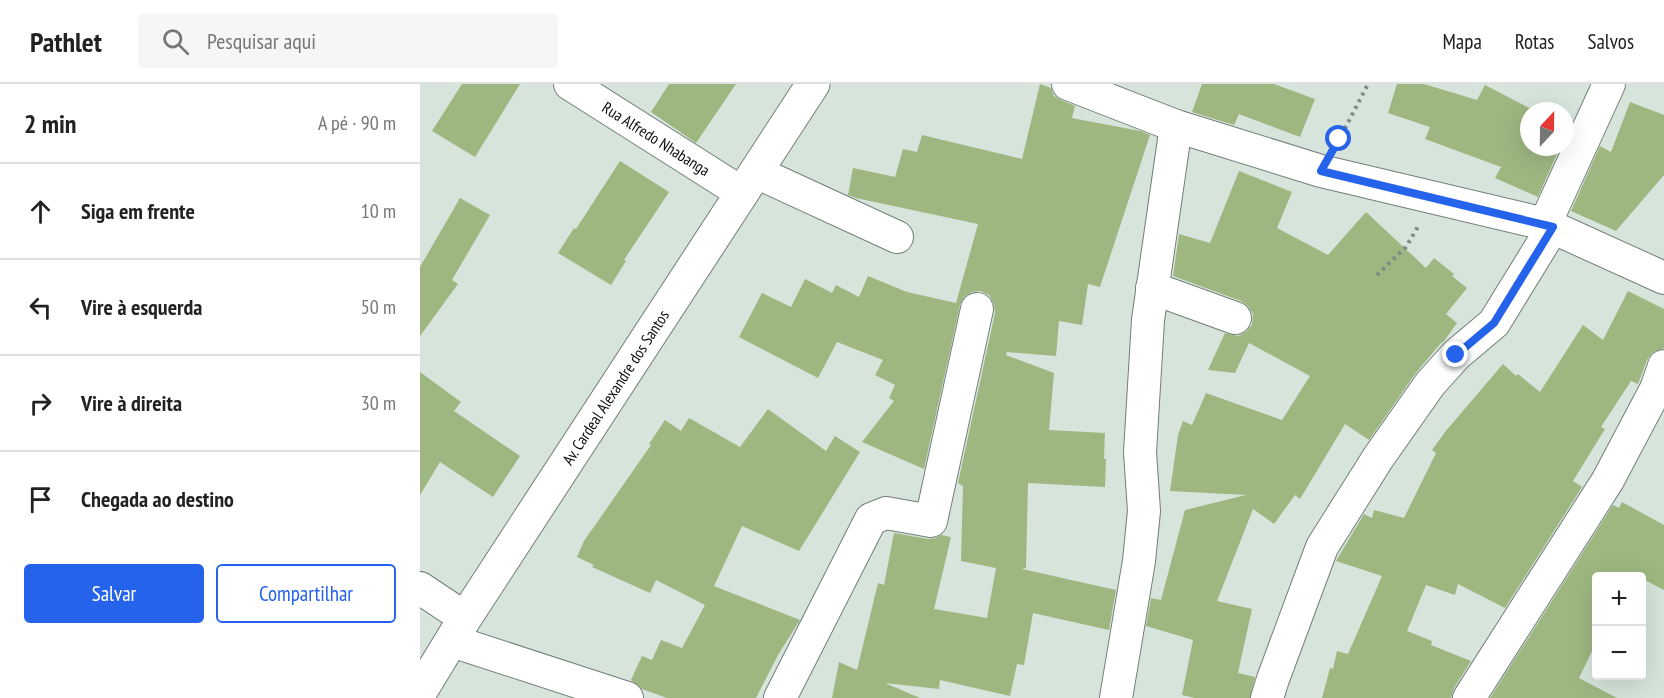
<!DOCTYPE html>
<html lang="pt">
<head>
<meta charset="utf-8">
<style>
	body { margin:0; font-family:"PT Sans Narrow",sans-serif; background:#f6f6f6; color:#222 }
	.controls { position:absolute; right:18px; bottom:18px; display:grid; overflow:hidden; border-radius:6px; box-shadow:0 6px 24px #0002 }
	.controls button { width:54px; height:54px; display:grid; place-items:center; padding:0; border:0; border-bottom:2px solid #e0e0e0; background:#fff; color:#222; font:30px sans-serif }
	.compass { position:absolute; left:1100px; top:18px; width:54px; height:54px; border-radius:50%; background:#fff; box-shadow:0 6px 24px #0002; rotate:22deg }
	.stop { position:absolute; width:18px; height:18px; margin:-14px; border:4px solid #2563eb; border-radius:50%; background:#fff }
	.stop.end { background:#2563eb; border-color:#fff; box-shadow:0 2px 6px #0008 }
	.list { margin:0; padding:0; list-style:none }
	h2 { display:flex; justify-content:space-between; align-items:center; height:78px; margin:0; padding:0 24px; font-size:26px }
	h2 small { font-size:20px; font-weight:400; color:#767676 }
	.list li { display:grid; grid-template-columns:39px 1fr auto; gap:18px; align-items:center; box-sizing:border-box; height:96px; padding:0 24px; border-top:2px solid #e0e0e0 }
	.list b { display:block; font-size:22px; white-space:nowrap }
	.list em { font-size:20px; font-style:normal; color:#767676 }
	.actions { display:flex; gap:12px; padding:18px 24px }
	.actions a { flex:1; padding:14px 0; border:2px solid #2563eb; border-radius:6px; text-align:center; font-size:21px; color:#2563eb }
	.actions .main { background:#2563eb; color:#fff }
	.icon { flex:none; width:33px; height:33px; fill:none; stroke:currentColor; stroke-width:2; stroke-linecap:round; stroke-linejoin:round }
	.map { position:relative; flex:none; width:1244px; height:614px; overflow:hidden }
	header { display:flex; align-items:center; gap:36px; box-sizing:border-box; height:84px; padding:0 30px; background:#fff; border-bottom:2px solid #e0e0e0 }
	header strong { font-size:28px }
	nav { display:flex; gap:33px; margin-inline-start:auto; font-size:21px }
	.search { width:420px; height:54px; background:#f6f6f6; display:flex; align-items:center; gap:15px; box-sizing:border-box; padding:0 21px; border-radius:6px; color:#767676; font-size:22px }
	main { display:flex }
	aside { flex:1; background:#fff }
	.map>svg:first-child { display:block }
	.building { fill:#9eb781 }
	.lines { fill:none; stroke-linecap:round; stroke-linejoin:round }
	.minor-casing { stroke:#727f76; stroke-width:34 }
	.tertiary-casing { stroke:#727f76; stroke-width:35 }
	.path { stroke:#808a84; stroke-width:4; stroke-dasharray:3 4.5; stroke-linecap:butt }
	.minor { stroke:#fff; stroke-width:32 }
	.tertiary { stroke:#fff; stroke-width:33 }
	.route { stroke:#2563eb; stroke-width:8 }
	.labels { text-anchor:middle; stroke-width:6; stroke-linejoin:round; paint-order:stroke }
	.street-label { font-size:16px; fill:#0a0f0c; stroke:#d6e4db }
</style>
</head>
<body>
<header>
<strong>Pathlet</strong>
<div class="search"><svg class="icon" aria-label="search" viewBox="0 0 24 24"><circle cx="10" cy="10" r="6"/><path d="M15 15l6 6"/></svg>Pesquisar aqui</div>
<nav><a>Mapa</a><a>Rotas</a><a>Salvos</a></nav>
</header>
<main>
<aside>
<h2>2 min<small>A pé · 90 m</small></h2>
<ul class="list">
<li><svg class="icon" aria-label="ahead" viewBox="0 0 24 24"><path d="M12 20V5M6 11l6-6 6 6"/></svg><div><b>Siga em frente</b></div><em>10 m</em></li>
<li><svg class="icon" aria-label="left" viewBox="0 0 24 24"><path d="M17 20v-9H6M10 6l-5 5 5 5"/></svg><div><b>Vire à esquerda</b></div><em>50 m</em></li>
<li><svg class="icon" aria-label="right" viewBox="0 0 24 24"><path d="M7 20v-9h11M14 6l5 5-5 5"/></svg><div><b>Vire à direita</b></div><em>30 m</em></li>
<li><svg class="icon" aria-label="arrive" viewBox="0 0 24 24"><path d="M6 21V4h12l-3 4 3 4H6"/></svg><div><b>Chegada ao destino</b></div></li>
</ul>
<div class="actions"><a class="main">Salvar</a><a>Compartilhar</a></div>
</aside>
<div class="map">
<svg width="1244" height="614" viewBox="0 0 1244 614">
	<rect width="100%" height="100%" fill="#d6e4db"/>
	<path class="building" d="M 42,0 L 100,0 L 55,73 L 12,47 Z
		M 249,0 L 316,0 L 276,59 L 231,28 Z
		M 620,0 L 631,4 L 634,12 L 641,16 L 655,22 L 652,34 L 720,47 L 730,51 L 680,203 L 668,200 L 662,241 L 639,237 L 636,272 L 587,268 L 586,271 L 634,289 L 629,346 L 685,349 L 684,375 L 686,375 L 685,403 L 608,399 L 606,484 L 602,485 L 696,506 L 689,546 L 613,529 L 604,581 L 597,580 L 590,612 L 520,596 L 519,605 L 465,599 L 500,614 L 412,614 L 419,578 L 437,586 L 458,499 L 464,501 L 474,449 L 508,455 L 516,454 L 521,451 L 531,453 L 514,525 L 567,534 L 576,484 L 541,477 L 543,402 L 538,399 L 575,229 L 574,220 L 569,211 L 560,207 L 552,208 L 544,213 L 540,221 L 504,385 L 442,358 L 474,317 L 469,314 L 475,301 L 455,291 L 463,276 L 417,258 L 398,294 L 319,253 L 342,209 L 371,223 L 385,195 L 412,209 L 416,201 L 439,213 L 448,192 L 487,208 L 536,219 L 558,140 L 436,114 L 428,111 L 433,84 L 475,93 L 483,65 L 497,68 L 502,51 L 602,75 Z
		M 782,0 L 854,0 L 895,15 L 880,53 L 819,30 L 814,41 L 772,28 Z
		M 977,0 L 1004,0 L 1057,16 L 1065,1 L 1115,27 L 1109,27 L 1109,63 L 1140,63 L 1118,113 L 1075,94 L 1081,83 L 1005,55 L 1010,43 L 968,29 Z
		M 1210,18 L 1244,31 L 1244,91 L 1196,147 L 1151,127 L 1180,62 L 1191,68 Z
		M 200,77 L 249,108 L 204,176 L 206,177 L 191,201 L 138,169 L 154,144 L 156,145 Z
		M 819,87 L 872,108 L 857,144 L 908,171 L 946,128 L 1006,184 L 1014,174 L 1034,190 L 1032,192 L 1047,204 L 1026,230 L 1037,239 L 1024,257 L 1020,260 L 995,290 L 949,356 L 925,340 L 880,415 L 875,411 L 854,440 L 833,425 L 797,517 L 832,525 L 818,589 L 835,593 L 830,614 L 775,614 L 762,611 L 773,556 L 726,542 L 731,514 L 741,516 L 765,426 L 826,411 L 750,407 L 758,351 L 763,337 L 772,341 L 786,309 L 862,336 L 890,292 L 829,259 L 815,289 L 788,286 L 805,249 L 818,252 L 826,248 L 832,241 L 833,230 L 828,222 L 821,217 L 753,192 L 759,150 L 790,159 Z
		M 40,114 L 70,131 L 32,196 L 38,200 L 0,252 L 0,183 Z
		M 1208,207 L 1244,225 L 1244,264 L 1232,269 L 1227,276 L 1218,300 L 1211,297 L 1181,343 L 1185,345 L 1153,397 L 1162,403 L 1085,524 L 1038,500 L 1035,511 L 1006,501 L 987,547 L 1012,557 L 1011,561 L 1051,577 L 1034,604 L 1031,614 L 902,614 L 910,584 L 913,585 L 917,567 L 928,570 L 962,492 L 916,477 L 944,430 L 952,434 L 954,426 L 984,434 L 1016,369 L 1012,366 L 1025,348 L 1083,280 L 1096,292 L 1098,290 L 1120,308 L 1163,241 L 1183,256 Z
		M 0,288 L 41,318 L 34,327 L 100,372 L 73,413 L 20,378 L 0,411 Z
		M 348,325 L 406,367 L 415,352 L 440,368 L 379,467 L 322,442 L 294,502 L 380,536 L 358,571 L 336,614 L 247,614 L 222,605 L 211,596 L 222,572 L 232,576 L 241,556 L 262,564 L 285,521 L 236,496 L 230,509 L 172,483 L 174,481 L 157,473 L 164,457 L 231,361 L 229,360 L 245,336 L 261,347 L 269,334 L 320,363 Z
		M 1202,418 L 1244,441 L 1244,506 L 1221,494 L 1221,492 L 1176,492 L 1176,559 L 1159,594 L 1197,614 L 1070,614 L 1193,421 L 1199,424 Z"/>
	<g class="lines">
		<g class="minor-casing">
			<g id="minor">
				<path id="s1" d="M 150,0 L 322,109"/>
				<path d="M 648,0 L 756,42 L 901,87 L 1125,140 L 1244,194"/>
				<path d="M 336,88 L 477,153"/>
				<path d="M 1125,140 L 1189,0"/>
				<path d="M 732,204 L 815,234"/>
				<path d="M 0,504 L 45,534"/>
				<path d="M 32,557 L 207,614"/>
				<path d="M 360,614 L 451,435 L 466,429 L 511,437 L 557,225"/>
				<path d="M 696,614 L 719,477 L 724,427 L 720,368 L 728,236 L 756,42"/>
				<path d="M 847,614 L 853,595 L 902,463 L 958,374 L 1010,300 L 1036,271 L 1074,239 L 1133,143"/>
				<path d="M 1049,614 L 1188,396 L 1236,305 L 1244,282"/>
			</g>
		</g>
		<g class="tertiary-casing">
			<g id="tertiary">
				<path id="s2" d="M 0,608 L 45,534 L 393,0"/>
			</g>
		</g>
		<path class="path" d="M 918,58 L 948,0
			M 957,191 L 986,163 L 999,141"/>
		<use href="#minor" class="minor"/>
		<use href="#tertiary" class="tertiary"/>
	</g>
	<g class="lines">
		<path class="route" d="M 919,55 L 901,87 L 1133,143 L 1074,239 L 1036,271"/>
	</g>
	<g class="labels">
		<g class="street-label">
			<text dy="6" stroke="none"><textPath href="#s1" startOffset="102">Rua Alfredo Nhabanga</textPath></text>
			<text dy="6" stroke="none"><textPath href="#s2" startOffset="362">Av. Cardeal Alexandre dos Santos</textPath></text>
		</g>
	</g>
</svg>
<div class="controls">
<button>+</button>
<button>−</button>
</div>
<svg class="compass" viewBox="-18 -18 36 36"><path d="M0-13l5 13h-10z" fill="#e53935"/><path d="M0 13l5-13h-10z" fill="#767676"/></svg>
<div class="stop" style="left:919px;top:55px"></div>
<div class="stop end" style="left:1036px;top:271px"></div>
</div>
</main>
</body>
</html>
